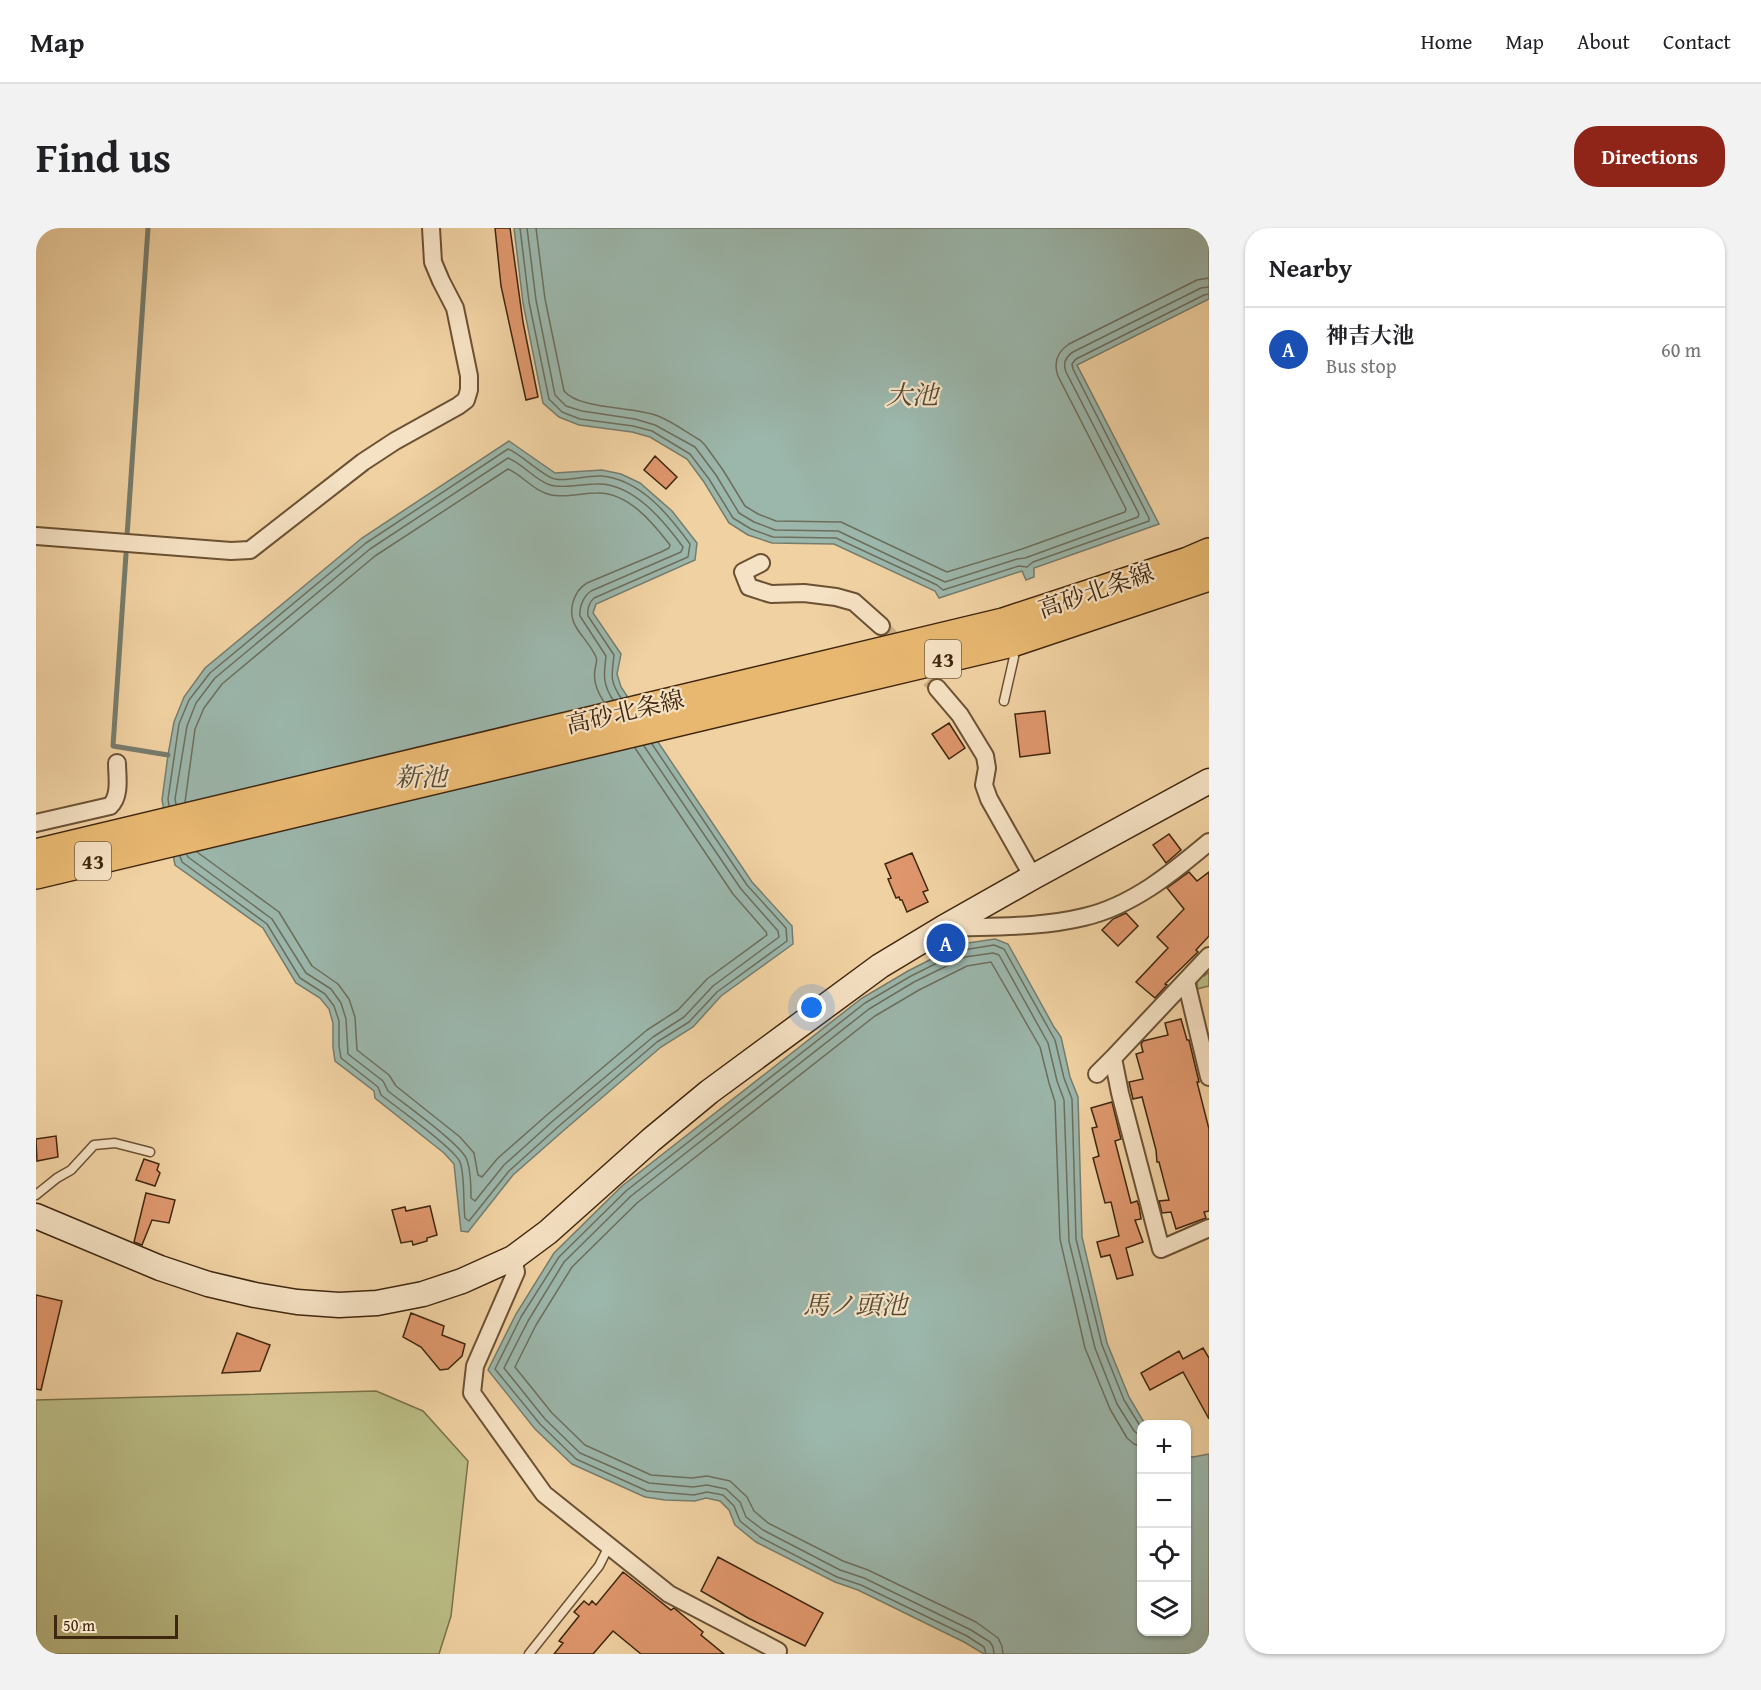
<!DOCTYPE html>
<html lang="en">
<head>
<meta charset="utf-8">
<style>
	body { margin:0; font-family:"Gentium Book Plus","Noto Serif JP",serif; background:#f2f2f2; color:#202124 }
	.controls { position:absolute; right:18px; bottom:18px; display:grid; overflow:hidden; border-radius:12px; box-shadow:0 2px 4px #0004 }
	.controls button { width:54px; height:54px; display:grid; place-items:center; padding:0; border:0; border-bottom:2px solid #e0e0e0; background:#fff; color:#202124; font:30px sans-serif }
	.scale { position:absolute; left:18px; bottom:15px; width:124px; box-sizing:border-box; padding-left:6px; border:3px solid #3f260e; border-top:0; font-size:16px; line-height:21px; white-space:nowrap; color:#3f260e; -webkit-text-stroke:4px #f5e1c3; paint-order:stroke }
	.you { position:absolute; left:776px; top:780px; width:21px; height:21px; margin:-15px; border:4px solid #fff; border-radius:50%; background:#1a73e8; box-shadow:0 0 0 9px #1a73e833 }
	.badge { display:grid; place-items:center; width:39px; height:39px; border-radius:50%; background:#8f2418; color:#fff; font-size:20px; font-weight:700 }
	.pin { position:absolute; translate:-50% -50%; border:3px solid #fff; box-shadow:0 2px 6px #0006 }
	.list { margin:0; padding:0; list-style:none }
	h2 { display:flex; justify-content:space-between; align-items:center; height:78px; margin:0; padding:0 24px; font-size:26px }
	h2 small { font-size:20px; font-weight:400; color:#757577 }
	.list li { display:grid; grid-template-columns:39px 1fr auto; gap:18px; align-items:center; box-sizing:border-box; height:84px; padding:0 24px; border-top:2px solid #e0e0e0 }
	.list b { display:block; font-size:22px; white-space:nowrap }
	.list p { margin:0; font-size:20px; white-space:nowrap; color:#757577 }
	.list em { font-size:20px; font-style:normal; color:#757577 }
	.icon { flex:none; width:33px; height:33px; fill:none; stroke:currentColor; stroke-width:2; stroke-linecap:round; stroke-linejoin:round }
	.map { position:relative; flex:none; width:1173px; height:1426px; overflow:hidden; border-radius:24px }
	header { display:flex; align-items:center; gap:36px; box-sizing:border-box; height:84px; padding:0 30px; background:#fff; border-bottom:2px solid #e0e0e0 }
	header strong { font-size:28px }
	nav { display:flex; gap:33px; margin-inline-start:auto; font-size:21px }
	.intro { display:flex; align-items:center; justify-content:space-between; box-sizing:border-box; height:144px; padding:0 36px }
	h1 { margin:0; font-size:42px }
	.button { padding:15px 27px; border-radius:24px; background:#8f2418; color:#fff; font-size:21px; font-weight:700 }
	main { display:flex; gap:36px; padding:0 36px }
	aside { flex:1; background:#fff; border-radius:24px; box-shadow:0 2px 4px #0004 }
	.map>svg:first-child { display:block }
	.green { fill:#babc85; stroke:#7c714a; stroke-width:1.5 }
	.water { fill:#9bb6ab; stroke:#767c6c; stroke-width:1.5 }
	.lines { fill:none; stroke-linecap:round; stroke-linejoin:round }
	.shore { stroke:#6d6e5c; stroke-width:1.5 }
	.stream { stroke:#767c6c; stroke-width:5 }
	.building { fill:#df966c; stroke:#3f260e; stroke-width:1.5 }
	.street-tunnel { stroke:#cdaf84; stroke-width:16; stroke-dasharray:16 8; stroke-linecap:butt }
	.lane-casing { stroke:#6b5133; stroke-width:11 }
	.street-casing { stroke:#6b5133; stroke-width:20 }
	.secondary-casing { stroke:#3f260e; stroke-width:27 }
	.primary-casing { stroke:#3f260e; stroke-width:30 }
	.lane { stroke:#f5e1c3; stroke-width:8 }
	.street { stroke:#f5e1c3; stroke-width:16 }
	.secondary { stroke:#f5e1c3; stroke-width:24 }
	.primary { stroke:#e8b871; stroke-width:27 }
	.labels { text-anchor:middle; stroke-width:4.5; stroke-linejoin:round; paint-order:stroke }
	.shield { fill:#f5e1c3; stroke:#765e44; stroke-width:1.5 }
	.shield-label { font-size:22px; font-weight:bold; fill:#3f260e }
	.street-label { font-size:24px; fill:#3f260e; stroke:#f5e1c3 }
	.water-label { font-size:26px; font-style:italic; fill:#564a35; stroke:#f5e1c3 }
</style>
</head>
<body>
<header>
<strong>Map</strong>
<nav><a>Home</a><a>Map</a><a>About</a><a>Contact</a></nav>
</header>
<div class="intro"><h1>Find us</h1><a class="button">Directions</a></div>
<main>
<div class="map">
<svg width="1173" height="1426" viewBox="0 0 1173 1426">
	<rect width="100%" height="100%" fill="#f0d1a2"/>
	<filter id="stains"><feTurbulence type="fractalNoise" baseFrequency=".00333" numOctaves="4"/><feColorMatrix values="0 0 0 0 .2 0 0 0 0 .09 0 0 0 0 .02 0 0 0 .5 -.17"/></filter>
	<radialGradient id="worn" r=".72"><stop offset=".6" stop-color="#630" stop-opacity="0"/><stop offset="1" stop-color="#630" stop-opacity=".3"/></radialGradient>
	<path class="green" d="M 1173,744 L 1173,758 L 1161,761 L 1161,750 L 1165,745 L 1168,748 Z
		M 340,1163 L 387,1183 L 432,1233 L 415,1388 L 403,1426 L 0,1426 L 0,1172 Z"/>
	<path class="water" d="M 478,0 L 1173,0 L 1173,71 L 1041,137 L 1123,296 L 998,340 L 998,349 L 990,352 L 986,343 L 903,370 L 899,363 L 798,316 L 736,315 L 712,307 L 693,295 L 668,254 L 651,231 L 614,209 L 596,204 L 543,197 L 523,189 L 507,175 L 487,75 Z
		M 473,213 L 519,245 L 566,242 L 585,246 L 604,255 L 636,283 L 661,315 L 659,332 L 560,376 L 557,385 L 585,426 L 581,446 L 585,459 L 716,654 L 756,698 L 757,716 L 685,768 L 657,799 L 625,819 L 527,903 L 477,947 L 432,1004 L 425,1003 L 418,936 L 408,925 L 339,870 L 338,863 L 299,833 L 297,819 L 297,795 L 293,781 L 284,770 L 260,755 L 227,700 L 139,637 L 126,572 L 132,527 L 138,494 L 148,469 L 169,440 L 326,310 Z
		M 959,711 L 972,716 L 1018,799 L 1025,809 L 1034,849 L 1042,869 L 1046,1009 L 1071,1115 L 1093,1169 L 1109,1196 L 1106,1196 L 1106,1404 L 1150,1404 L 1151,1228 L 1157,1229 L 1173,1226 L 1173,1426 L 948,1426 L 928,1414 L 822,1362 L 799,1354 L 720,1314 L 699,1297 L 693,1282 L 684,1273 L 670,1270 L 659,1273 L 629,1272 L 609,1269 L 536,1236 L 499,1201 L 452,1142 L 480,1086 L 518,1025 L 586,958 L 826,770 L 872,743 L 925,716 Z"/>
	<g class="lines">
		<path class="shore" d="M 484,0 L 493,74 L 513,171 L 526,184 L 544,191 L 597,198 L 616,203 L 654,226 L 673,251 L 697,290 L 715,301 L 737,309 L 800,310 L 901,357 L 907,362 L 983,338 L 991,339 L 997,334 L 1113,293 L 1113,290 L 1037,141 L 1036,136 L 1040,131 L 1168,67 L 1173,66
			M 491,0 L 500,72 L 519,167 L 530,178 L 546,183 L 599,191 L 619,197 L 659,219 L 680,247 L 703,285 L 718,294 L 739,302 L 802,303 L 909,354 L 981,331 L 989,330 L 1102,289 L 1103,286 L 1030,144 C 1027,136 1029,129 1037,124 L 1165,60 L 1173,59
			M 500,0 L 509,71 L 528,163 C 544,182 597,178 622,188 C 637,194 650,204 664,212 L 669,217 L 687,242 L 709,278 L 722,286 L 740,293 L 805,294 L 911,344 L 986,321 L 1089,284 L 1090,281 L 1022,148 C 1017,134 1021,124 1033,116 L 1161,52 L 1173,50
			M 149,574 L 159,501 L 168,480 L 186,456 L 339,328 L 472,241 C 486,247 499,264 515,267 C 530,270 546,265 561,265 C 592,264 617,295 634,317 L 633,320 L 625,324 L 551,355 C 543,360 540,365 537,374 C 530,399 551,408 560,429 C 562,433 559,438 559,442 C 557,453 562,465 568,474
			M 140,576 L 139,571 L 151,498 L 160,475 L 179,450 L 334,321 L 472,230 C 487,236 499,252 514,257 C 525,261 549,256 560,256 C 596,254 628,293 647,319 L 645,324 L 555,363 C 547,369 543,379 544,388 L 570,428 C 568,446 566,455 577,472
			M 133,578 L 132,571 L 143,496 L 153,472 L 174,445 L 330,315 L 472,221 C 485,226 508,249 519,251 C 533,254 550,247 565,248 C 604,251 633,287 654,316 L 652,329 L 558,370 C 553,374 551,382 552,388 L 578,427 C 576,447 573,452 585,470
			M 161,624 L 243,684 L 276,738 L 302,756 L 313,771 L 319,789 L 321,822 L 353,847 L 360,858 L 424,909 L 438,925 L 442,947 L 446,949 L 462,930 L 512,886 L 611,802 L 642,782 L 671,751 L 731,707 L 730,704 L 697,666 L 599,520
			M 151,627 L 152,629 L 236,691 L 270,745 L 295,761 L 305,775 L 310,791 L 312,826 L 347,853 L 352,863 C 367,875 426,917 431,932 C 435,944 435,958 435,970 L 439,973 L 468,937 L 518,892 L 617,809 L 648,789 L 677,758 L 743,709 L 742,703 L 705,661 L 608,518
			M 144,628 L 146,634 L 231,696 L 264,750 L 289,766 L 298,778 L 303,793 L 303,818 L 305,830 L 342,859 L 345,867 C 360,879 418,920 424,934 C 429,946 427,976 429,990 L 433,993 L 473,943 L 523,898 L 621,814 L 653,794 L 681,764 L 751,713 L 750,700 L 711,657 L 616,516
			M 950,1426 L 948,1419 L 931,1408 L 825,1357 L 801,1349 L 724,1309 L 704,1293 L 698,1278 L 687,1267 L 671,1264 L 658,1267 L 611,1263 L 540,1231 L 504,1196 L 459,1141 L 485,1089 L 523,1029 L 590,963 L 829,775 L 875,748 L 927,722 L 958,717 L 968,721 L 1019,812 L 1028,850 L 1036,871 L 1040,1011 L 1066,1117 L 1088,1172 L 1106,1201
			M 958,1426 L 957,1419 L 954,1414 L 935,1402 L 828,1350 L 804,1342 L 727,1302 L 710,1289 L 704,1274 L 690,1261 L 671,1257 L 657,1259 L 613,1255 L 544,1225 L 509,1191 L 468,1140 L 492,1093 L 528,1034 L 595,968 L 833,781 L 878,754 L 929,729 L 957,725 L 963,727 L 1012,815 L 1021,853 L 1028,872 L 1033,1013 L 1059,1120 L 1081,1176 L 1098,1203 L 1106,1209
			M 967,1426 L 966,1418 L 962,1410 L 940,1394 L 832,1342 L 807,1333 L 732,1295 L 718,1283 L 711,1269 L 694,1253 L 671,1248 L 656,1250 L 615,1247 L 549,1217 L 516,1185 L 479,1139 L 500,1097 L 536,1039 L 601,975 L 839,788 L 883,762 L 931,738 L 955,734 L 1004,819 L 1013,855 L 1019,874 L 1024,1011 L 1049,1120 L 1074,1181 L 1091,1210 L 1098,1216 L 1106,1219"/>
		<path class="stream" d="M 91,308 L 112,0
			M 90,326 L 77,518 L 132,527"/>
	</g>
	<path class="building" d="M 459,0 L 474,0 L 487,94 L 502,169 L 490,172 L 465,58 Z
		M 619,228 L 641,249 L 630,261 L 608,242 Z
		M 1009,483 L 1014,525 L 984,529 L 979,486 Z
		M 913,495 L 929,520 L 913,531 L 896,506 Z
		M 1133,606 L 1145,622 L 1130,635 L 1117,617 Z
		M 876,625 L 892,662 L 887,664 L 892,674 L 871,684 L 866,672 L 864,672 L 863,669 L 860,670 L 852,651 L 855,650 L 849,636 Z
		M 1153,644 L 1161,653 L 1173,644 L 1173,708 L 1160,722 L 1162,724 L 1129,756 L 1131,757 L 1119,770 L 1100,754 L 1132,720 L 1121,709 L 1148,681 L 1131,660 Z
		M 1090,685 L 1102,698 L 1082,718 L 1066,702 L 1077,691 Z
		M 1145,791 L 1151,812 L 1153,812 L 1163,854 L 1161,854 L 1173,901 L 1173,983 L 1168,984 L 1170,990 L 1140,1001 L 1135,984 L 1126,985 L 1123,973 L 1133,972 L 1123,934 L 1121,934 L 1120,922 L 1106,869 L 1097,871 L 1093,854 L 1107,851 L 1100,826 L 1107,824 L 1105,816 L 1107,813 L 1132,807 L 1129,795 Z
		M 1076,874 L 1085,911 L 1079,913 L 1095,975 L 1101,973 L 1103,978 L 1105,991 L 1099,992 L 1107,1014 L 1090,1020 L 1097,1047 L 1081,1051 L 1074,1027 L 1065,1029 L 1061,1014 L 1083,1008 L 1075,974 L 1069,975 L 1057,930 L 1063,928 L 1056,900 L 1061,899 L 1055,880 Z
		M 20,908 L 22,929 L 1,933 L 0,911 Z
		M 108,931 L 123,936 L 121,942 L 124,945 L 119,958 L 100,952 Z
		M 110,965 L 139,972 L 133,995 L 116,992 L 106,1017 L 98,1014 Z
		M 394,978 L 401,1007 L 391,1010 L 391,1013 L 377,1017 L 376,1013 L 365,1015 L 356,982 L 369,979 L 370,983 Z
		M 0,1067 L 26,1073 L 5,1162 L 0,1161 Z
		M 375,1085 L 408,1098 L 406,1107 L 429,1116 L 426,1128 L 412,1141 L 404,1142 L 385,1119 L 367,1109 Z
		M 201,1105 L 234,1117 L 224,1143 L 186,1145 Z
		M 1167,1120 L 1173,1130 L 1173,1191 L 1147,1144 L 1114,1162 L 1105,1145 L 1143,1123 L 1147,1131 Z
		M 682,1329 L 787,1385 L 769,1418 L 712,1390 L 665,1363 Z
		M 587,1344 L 635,1382 L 638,1380 L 661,1399 L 667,1404 L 665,1407 L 688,1426 L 605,1426 L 577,1403 L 557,1426 L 518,1426 L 527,1415 L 523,1413 L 543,1388 L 538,1384 L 548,1373 L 553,1377 L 556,1373 L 560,1377 Z"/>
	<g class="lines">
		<path class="street-tunnel" d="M 845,398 L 901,460"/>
		<g class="lane-casing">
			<path id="lane" d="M 968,473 L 978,429 L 976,419
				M 0,967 L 21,950 L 35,942 L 58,917 L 79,915 L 114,924
				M 493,1426 L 563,1338 L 573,1318"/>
		</g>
		<g class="street-casing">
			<path id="street" d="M 0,308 L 195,323 L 214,322 L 327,234 L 359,213 L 422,178 L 430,172 L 433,162 L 433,148 L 419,80 L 405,53 L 397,34 L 395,0
				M 725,335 L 707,344 L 713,359 L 735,366 L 768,365 L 800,369 L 818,374 L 845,398
				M 901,460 L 924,487 L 949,528 L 951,540 L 948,557 L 953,571 L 997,649
				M 0,595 L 74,578 C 85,568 81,548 81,535
				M 910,700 C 956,698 1003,700 1048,689 C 1096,678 1136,645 1173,614
				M 1173,728 L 1077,830 L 1084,865 L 1125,1021 L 1173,1000
				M 1150,753 L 1173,849
				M 1061,846 L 1077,830
				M 477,1030 L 480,1044 L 439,1138 L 436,1165 L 508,1266 L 633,1366 L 742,1423"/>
		</g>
		<g class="secondary-casing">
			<path id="secondary" d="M 0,988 L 124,1040 L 172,1056 L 219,1067 L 261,1074 L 303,1077 L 341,1075 L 387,1066 L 426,1053 L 477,1030 L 512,1004 L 615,912 L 673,864 L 844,738 L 907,700 L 997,649 L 1173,553"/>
		</g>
		<g class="primary-casing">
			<path id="primary" d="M 0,625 L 967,394 L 1152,333 L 1173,324
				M 0,647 L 976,415 L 1173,349"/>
		</g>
		<use href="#lane" class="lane"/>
		<use href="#street" class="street"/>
		<use href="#secondary" class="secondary"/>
		<use href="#primary" class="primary"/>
	</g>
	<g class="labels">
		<g class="shield">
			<rect x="889" y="412" width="36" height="38" rx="4.5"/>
			<rect x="39" y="614" width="36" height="38" rx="4.5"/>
		</g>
		<g class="shield-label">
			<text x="907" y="439">43</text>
			<text x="57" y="641">43</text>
		</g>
		<g class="street-label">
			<text transform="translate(1060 363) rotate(-19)" y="8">高砂北条線</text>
			<text transform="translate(589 484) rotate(-13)" y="8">高砂北条線</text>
		</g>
		<g class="water-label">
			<text x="876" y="176">大池</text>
			<text x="385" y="558">新池</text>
			<text x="819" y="1086">馬ノ頭池</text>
		</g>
	</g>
	<rect width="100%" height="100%" filter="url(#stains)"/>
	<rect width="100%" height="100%" fill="url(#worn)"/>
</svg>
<div class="controls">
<button>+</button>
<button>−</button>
<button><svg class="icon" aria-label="locate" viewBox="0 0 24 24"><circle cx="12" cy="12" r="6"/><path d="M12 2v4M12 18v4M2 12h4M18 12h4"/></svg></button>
<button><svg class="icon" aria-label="layers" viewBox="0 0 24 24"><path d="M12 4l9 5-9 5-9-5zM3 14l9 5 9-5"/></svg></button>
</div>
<div class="scale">50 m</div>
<div class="you"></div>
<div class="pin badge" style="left:910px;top:715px;background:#1a4fb4">A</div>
</div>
<aside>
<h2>Nearby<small></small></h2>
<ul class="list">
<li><span class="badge" style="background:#1a4fb4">A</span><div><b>神吉大池</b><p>Bus stop</p></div><em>60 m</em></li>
</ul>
</aside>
</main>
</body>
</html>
